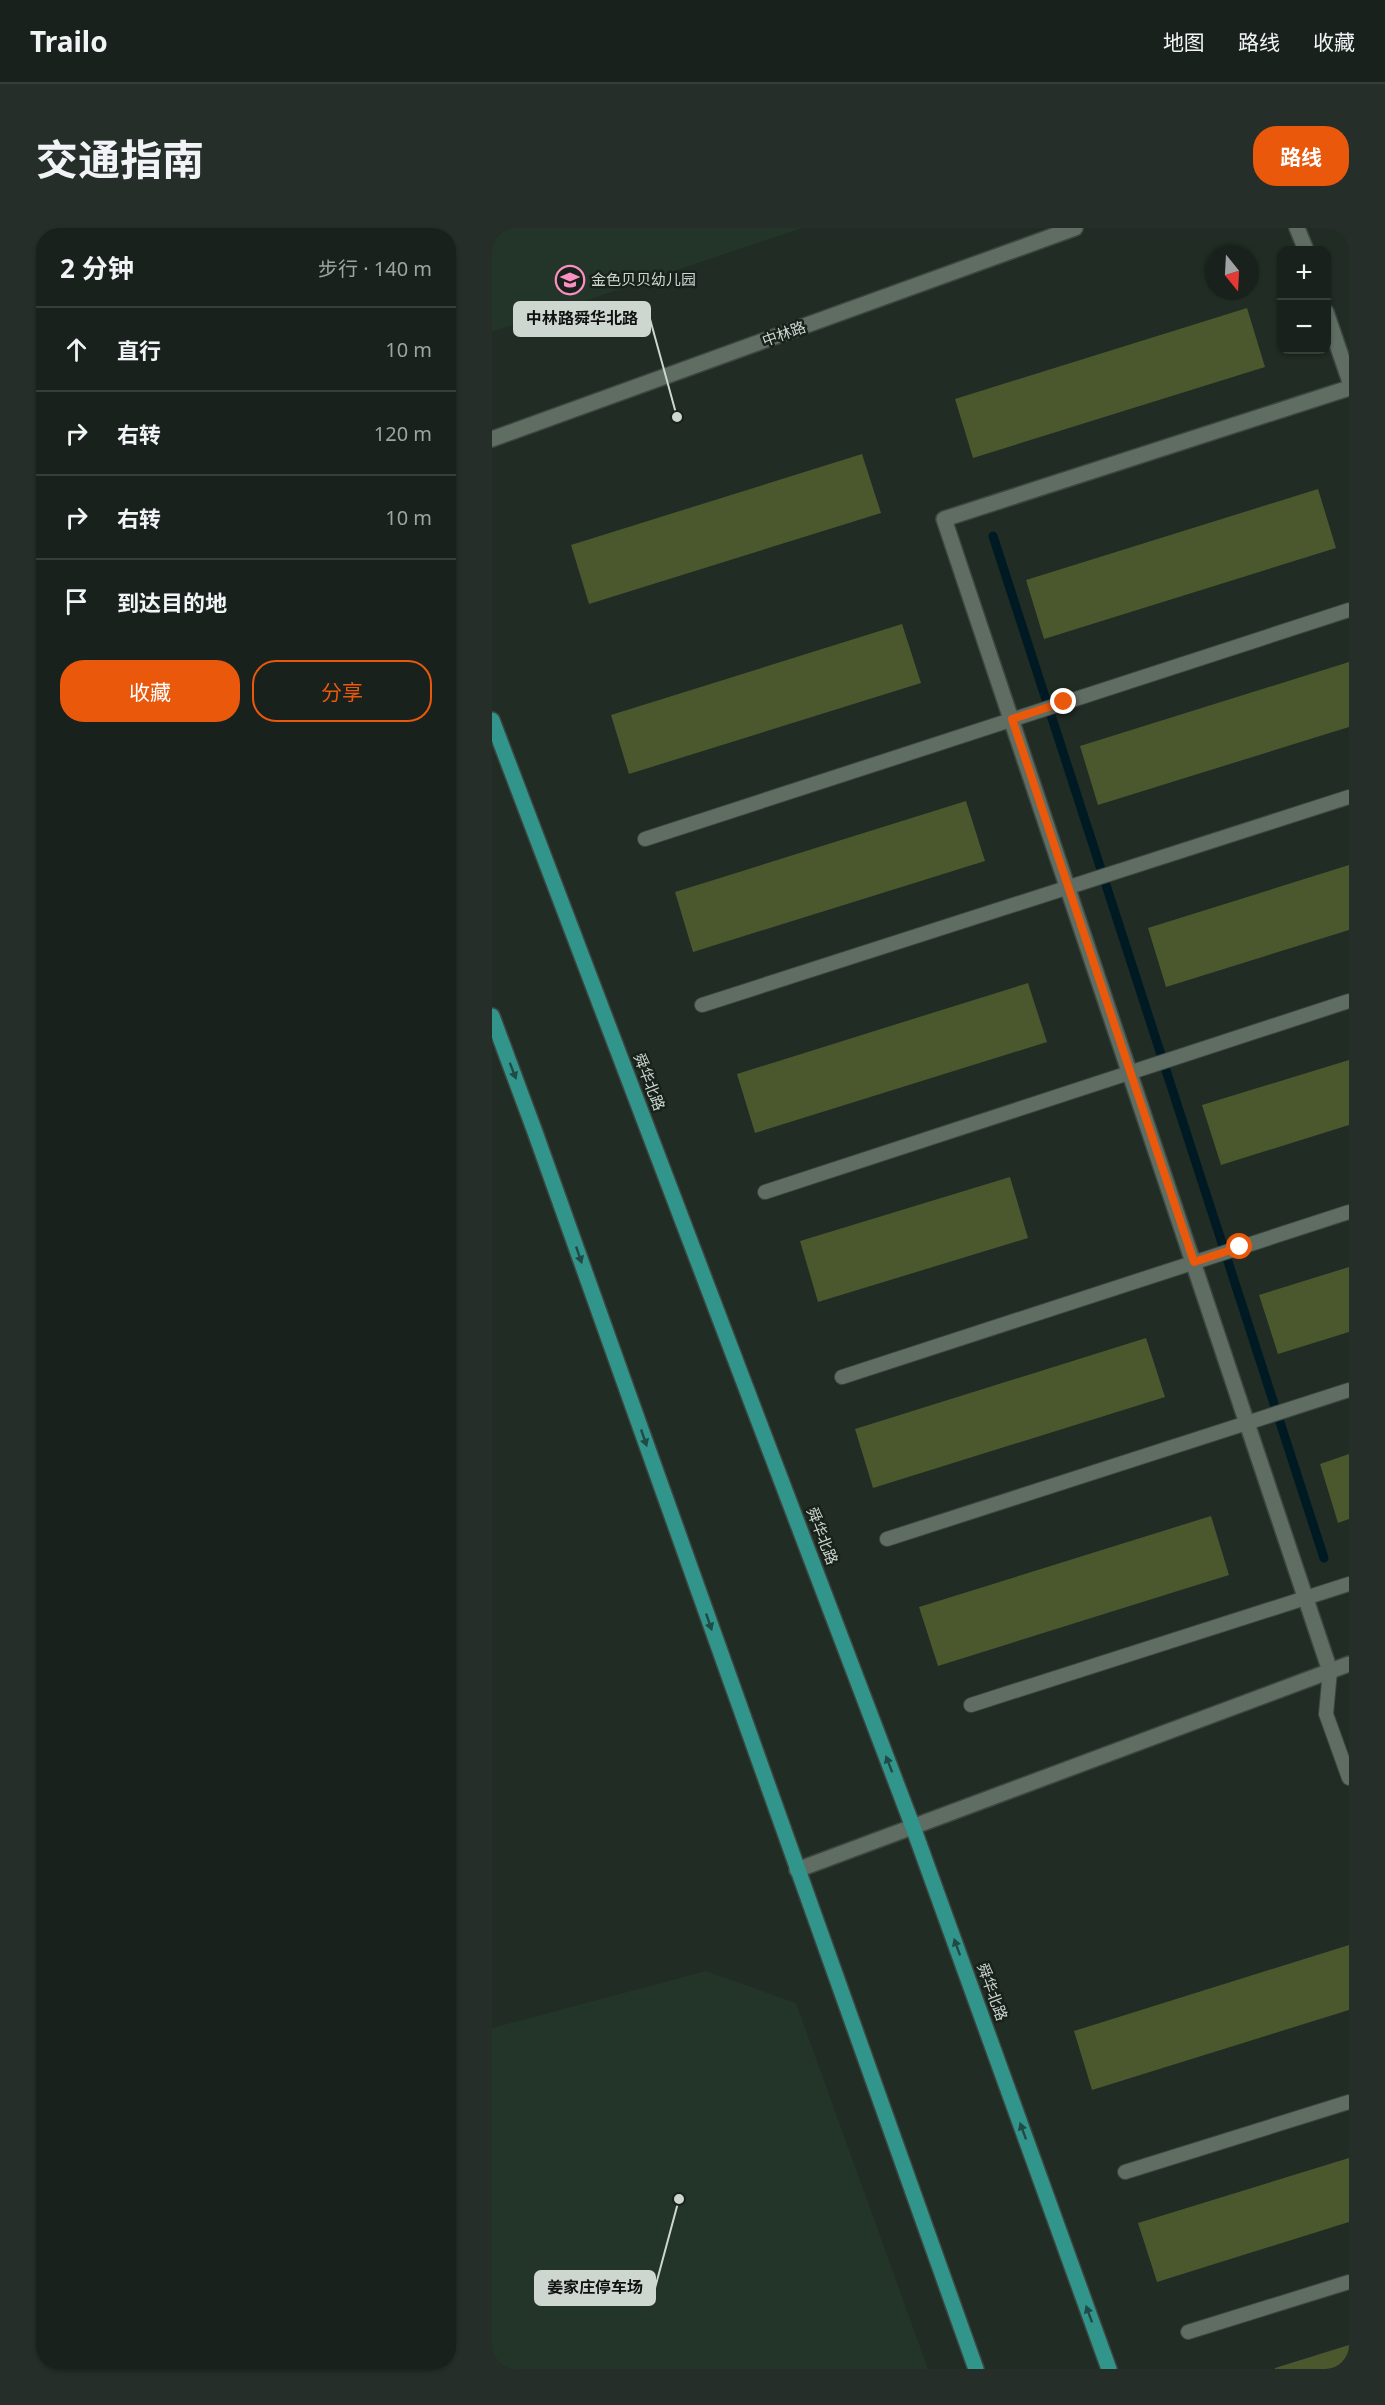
<!DOCTYPE html>
<html lang="zh">
<head>
<meta charset="utf-8">
<style>
	body { margin:0; font-family:"Noto Sans","Noto Sans SC",sans-serif; background:#252e28; color:#f1f3f6 }
	.controls { position:absolute; right:18px; top:18px; display:grid; overflow:hidden; border-radius:12px; box-shadow:0 2px 4px #0004 }
	.controls button { width:54px; height:54px; display:grid; place-items:center; padding:0; border:0; border-bottom:2px solid #363e3a; background:#18211b; color:#f1f3f6; font:30px sans-serif }
	.compass { position:absolute; left:713px; top:18px; width:54px; height:54px; border-radius:50%; background:#18211b; box-shadow:0 2px 4px #0004; rotate:162deg }
	.stop { position:absolute; width:18px; height:18px; margin:-14px; border:4px solid #ea580c; border-radius:50%; background:#fff }
	.stop.end { background:#ea580c; border-color:#fff; box-shadow:0 2px 6px #0008 }
	.list { margin:0; padding:0; list-style:none }
	h2 { display:flex; justify-content:space-between; align-items:center; height:78px; margin:0; padding:0 24px; font-size:26px }
	h2 small { font-size:20px; font-weight:400; color:#9fa3a3 }
	.list li { display:grid; grid-template-columns:39px 1fr auto; gap:18px; align-items:center; box-sizing:border-box; height:84px; padding:0 24px; border-top:2px solid #363e3a }
	.list b { display:block; font-size:22px; white-space:nowrap }
	.list em { font-size:20px; font-style:normal; color:#9fa3a3 }
	.actions { display:flex; gap:12px; padding:18px 24px }
	.actions a { flex:1; padding:14px 0; border:2px solid #ea580c; border-radius:24px; text-align:center; font-size:21px; color:#ea580c }
	.actions .main { background:#ea580c; color:#fff }
	.icon { flex:none; width:33px; height:33px; fill:none; stroke:currentColor; stroke-width:2; stroke-linecap:round; stroke-linejoin:round }
	.map { position:relative; flex:none; width:857px; height:2141px; overflow:hidden; border-radius:24px }
	header { display:flex; align-items:center; gap:36px; box-sizing:border-box; height:84px; padding:0 30px; background:#18211b; border-bottom:2px solid #363e3a }
	header strong { font-size:28px }
	nav { display:flex; gap:33px; margin-inline-start:auto; font-size:21px }
	.intro { display:flex; align-items:center; justify-content:space-between; box-sizing:border-box; height:144px; padding:0 36px }
	h1 { margin:0; font-size:42px }
	.button { padding:15px 27px; border-radius:24px; background:#ea580c; color:#fff; font-size:21px; font-weight:700 }
	main { display:flex; gap:36px; padding:0 36px }
	aside { flex:1; background:#18211b; border-radius:24px; box-shadow:0 2px 4px #0004 }
	.map>svg:first-child { display:block }
	.built { fill:#233529 }
	.lines { fill:none; stroke-linecap:round; stroke-linejoin:round }
	.stream { stroke:#001a23; stroke-width:9 }
	.building { fill:#4b582e }
	.lane-casing { stroke:#3c4740; stroke-width:16 }
	.street-casing { stroke:#3c4740; stroke-width:18 }
	.secondary-casing { stroke:#3c4740; stroke-width:18 }
	.primary-casing { stroke:#3c4740; stroke-width:18 }
	.lane { stroke:#5f6d63; stroke-width:14 }
	.street { stroke:#5f6d63; stroke-width:15 }
	.secondary { stroke:#5f6d63; stroke-width:15 }
	.primary { stroke:#32958c; stroke-width:15 }
	.oneway { fill:#204a43 }
	.route { stroke:#ea580c; stroke-width:8 }
	.labels { text-anchor:middle; stroke-width:5; stroke-linejoin:round; paint-order:stroke }
	.poi-label { font-size:15px; fill:#ced6d0; stroke:#17221b; text-anchor:start }
	.street-label { font-size:15px; fill:#ced6d0; stroke:#17221b }
	.leader { fill:none; stroke:#ced6d0; stroke-width:2 }
	.callout-dot { fill:#ced6d0; stroke:#17221b; stroke-width:2 }
	.callout { fill:#ced6d0; stroke:#ced6d0; stroke-width:2 }
	.callout-label { font-size:16px; text-anchor:middle; font-weight:bold; fill:#111 }
</style>
</head>
<body>
<header>
<strong>Trailo</strong>
<nav><a>地图</a><a>路线</a><a>收藏</a></nav>
</header>
<div class="intro"><h1>交通指南</h1><a class="button">路线</a></div>
<main>
<aside>
<h2>2 分钟<small>步行 · 140 m</small></h2>
<ul class="list">
<li><svg class="icon" aria-label="ahead" viewBox="0 0 24 24"><path d="M12 20V5M6 11l6-6 6 6"/></svg><div><b>直行</b></div><em>10 m</em></li>
<li><svg class="icon" aria-label="right" viewBox="0 0 24 24"><path d="M7 20v-9h11M14 6l5 5-5 5"/></svg><div><b>右转</b></div><em>120 m</em></li>
<li><svg class="icon" aria-label="right" viewBox="0 0 24 24"><path d="M7 20v-9h11M14 6l5 5-5 5"/></svg><div><b>右转</b></div><em>10 m</em></li>
<li><svg class="icon" aria-label="arrive" viewBox="0 0 24 24"><path d="M6 21V4h12l-3 4 3 4H6"/></svg><div><b>到达目的地</b></div></li>
</ul>
<div class="actions"><a class="main">收藏</a><a>分享</a></div>
</aside>
<div class="map">
<svg width="857" height="2141" viewBox="0 0 857 2141">
	<rect width="100%" height="100%" fill="#202c24"/>
	<path class="built" d="M 0,0 L 310,0 L 0,104 Z
		M 214,1743 L 304,1775 L 436,2141 L 0,2141 L 0,1800 Z"/>
	<g class="lines">
		<path class="stream" d="M 501,308 L 832,1330"/>
	</g>
	<path class="building" d="M 755,80 L 773,139 L 481,230 L 463,171 Z
		M 370,226 L 389,285 L 97,376 L 79,317 Z
		M 826,261 L 844,320 L 552,411 L 534,352 Z
		M 410,396 L 429,455 L 137,546 L 119,487 Z
		M 857,434 L 857,499 L 606,577 L 588,518 Z
		M 474,573 L 493,633 L 201,724 L 183,664 Z
		M 857,637 L 857,702 L 674,759 L 656,700 Z
		M 536,755 L 555,814 L 263,905 L 245,846 Z
		M 857,832 L 857,897 L 729,937 L 710,877 Z
		M 518,949 L 536,1010 L 326,1074 L 308,1013 Z
		M 857,1039 L 857,1104 L 786,1126 L 767,1067 Z
		M 654,1110 L 673,1169 L 381,1260 L 363,1201 Z
		M 857,1226 L 857,1291 L 846,1295 L 828,1236 Z
		M 719,1288 L 737,1347 L 446,1438 L 427,1379 Z
		M 857,1717 L 857,1782 L 600,1862 L 582,1803 Z
		M 857,1930 L 857,1994 L 665,2054 L 646,1995 Z
		M 857,2117 L 857,2141 L 783,2141 L 783,2140 Z"/>
	<g class="lines">
		<g class="lane-casing">
			<path id="lane" d="M 153,611 L 857,382
				M 210,777 L 857,569
				M 273,964 L 857,773
				M 350,1149 L 857,984
				M 395,1311 L 857,1162
				M 838,1443 L 834,1486 L 857,1550
				M 479,1477 L 857,1356
				M 633,1944 L 857,1874
				M 696,2104 L 857,2054"/>
		</g>
		<g class="street-casing">
			<path id="street" d="M 838,1443 L 452,291 L 857,160"/>
		</g>
		<g class="secondary-casing">
			<path id="secondary" d="M 805,0 L 814,22
				M 834,84 L 857,151
				M 0,211 L 583,0
				M 305,1642 L 857,1436"/>
		</g>
		<g class="primary-casing">
			<path id="primary" d="M 0,492 L 421,1599 L 617,2141
				M 0,788 L 43,904 L 484,2141"/>
		</g>
		<use href="#lane" class="lane"/>
		<use href="#street" class="street"/>
		<use href="#secondary" class="secondary"/>
		<use href="#primary" class="primary"/>
	</g>
	<defs><path id="oneway-solid" d="M-6-.8H1V-3.2L6.5 0L1 3.2V.8H-6Z" transform="scale(1.5)"/></defs>
	<g class="oneway">
		<use href="#oneway-solid" transform="translate(21 843) rotate(69)"/>
		<use href="#oneway-solid" transform="translate(87 1027) rotate(71)"/>
		<use href="#oneway-solid" transform="translate(152 1210) rotate(71)"/>
		<use href="#oneway-solid" transform="translate(217 1394) rotate(71)"/>
		<use href="#oneway-solid" transform="translate(397 1536) rotate(-111)"/>
		<use href="#oneway-solid" transform="translate(465 1719) rotate(-110)"/>
		<use href="#oneway-solid" transform="translate(531 1903) rotate(-110)"/>
		<use href="#oneway-solid" transform="translate(597 2086) rotate(-110)"/>
	</g>
	<g class="lines">
		<path class="route" d="M 572,474 L 520,491 L 702,1034 L 748,1019"/>
	</g>
	<defs>
		<g id="school-ring" transform="scale(1.5)"><circle r="9.5" fill="#17221b" stroke="#fc8fc1" stroke-width="1.5"/><path d="M0-5L7-2L0 1L-7-2ZM-4 1L0 2.5L4 1V4Q0 6-4 4Z" fill="#fc8fc1"/></g>
	</defs>
	<g fill-rule="evenodd">
		<use href="#school-ring" x="78" y="52"/>
	</g>
	<g class="labels">
		<g class="poi-label">
			<text x="99" y="57">金色贝贝幼儿园</text>
		</g>
		<g class="street-label">
			<text transform="translate(292 106) rotate(-20)" y="5">中林路</text>
			<text transform="translate(157 854) rotate(69)" y="5">舜华北路</text>
			<text transform="translate(330 1308) rotate(69)" y="5">舜华北路</text>
			<text transform="translate(500 1764) rotate(70)" y="5">舜华北路</text>
		</g>
	</g>
	<path class="leader" d="M185 189L158 91M187 1971L163 2060"/>
	<g class="callout-dot">
		<circle cx="185" cy="189" r="6"/>
		<circle cx="187" cy="1971" r="6"/>
	</g>
	<g class="callout">
		<rect x="22" y="74" width="136" height="34" rx="6"/>
		<rect x="43" y="2043" width="120" height="34" rx="6"/>
	</g>
	<g class="callout-label">
		<text x="90" y="96">中林路舜华北路</text>
		<text x="103" y="2065">姜家庄停车场</text>
	</g>
</svg>
<div class="controls">
<button>+</button>
<button>−</button>
</div>
<svg class="compass" viewBox="-18 -18 36 36"><path d="M0-13l5 13h-10z" fill="#e53935"/><path d="M0 13l5-13h-10z" fill="#9fa3a3"/></svg>
<div class="stop" style="left:748px;top:1019px"></div>
<div class="stop end" style="left:572px;top:474px"></div>
</div>
</main>
</body>
</html>
